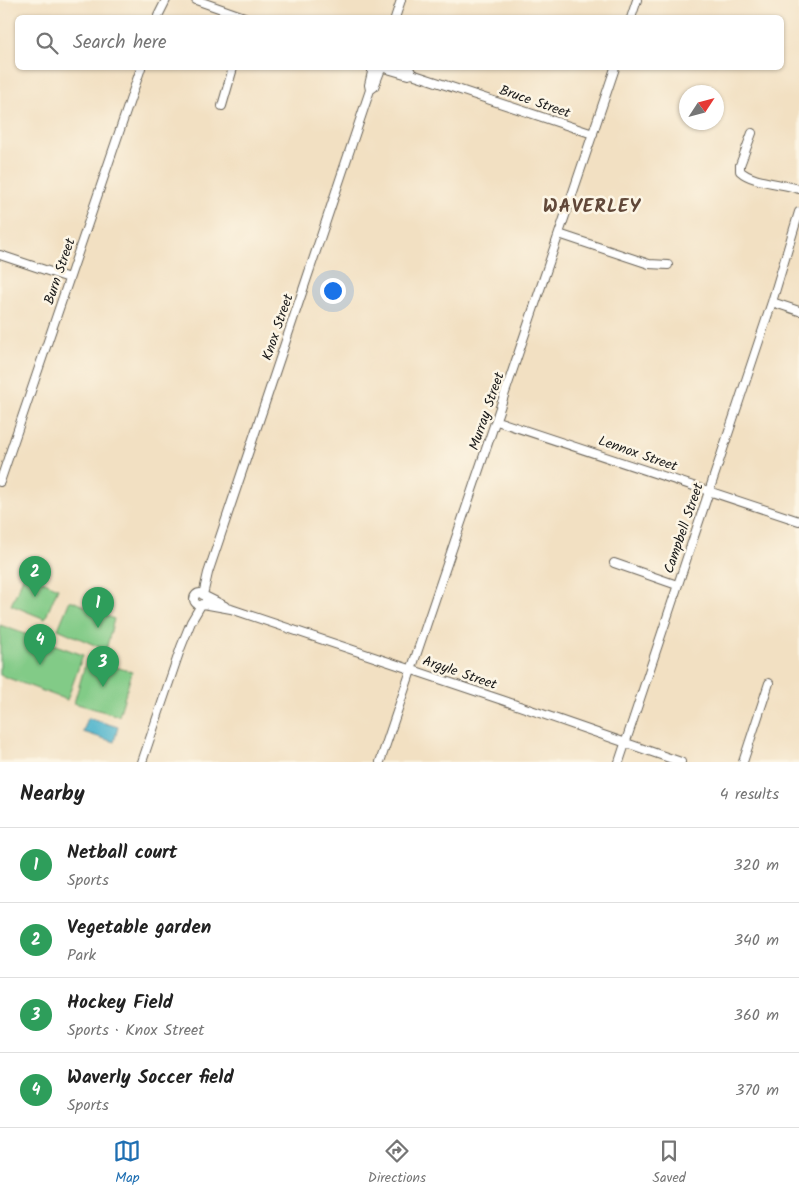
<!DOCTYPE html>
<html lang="en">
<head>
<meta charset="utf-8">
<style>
	body { margin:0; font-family:Kalam,sans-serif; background:#f6f6f6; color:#222 }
	.compass { position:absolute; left:679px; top:85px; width:45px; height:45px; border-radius:50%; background:#fff; box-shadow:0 1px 4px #0004; rotate:54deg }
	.you { position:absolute; left:332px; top:290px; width:18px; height:18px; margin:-12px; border:4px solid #fff; border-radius:50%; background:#1a73e8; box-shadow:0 0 0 8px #1a73e833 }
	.badge { display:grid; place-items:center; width:32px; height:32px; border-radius:50%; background:#1f6fb2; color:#fff; font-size:16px; font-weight:700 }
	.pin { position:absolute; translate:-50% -41px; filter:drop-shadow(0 1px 2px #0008) }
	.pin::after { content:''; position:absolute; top:26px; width:18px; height:15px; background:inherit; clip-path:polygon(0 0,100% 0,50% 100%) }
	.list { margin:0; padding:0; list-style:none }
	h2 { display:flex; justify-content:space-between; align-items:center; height:65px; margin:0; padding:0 20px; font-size:21px }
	h2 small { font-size:16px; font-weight:400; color:#767676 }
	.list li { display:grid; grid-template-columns:32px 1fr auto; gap:15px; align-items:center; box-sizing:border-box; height:75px; padding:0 20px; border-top:1px solid #e0e0e0 }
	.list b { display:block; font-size:19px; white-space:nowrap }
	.list p { margin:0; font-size:16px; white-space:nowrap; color:#767676 }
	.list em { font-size:16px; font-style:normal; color:#767676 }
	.icon { flex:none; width:28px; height:28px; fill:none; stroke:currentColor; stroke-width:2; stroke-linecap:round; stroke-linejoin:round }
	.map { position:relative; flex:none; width:799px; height:762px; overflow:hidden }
	.search { position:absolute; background:#fff; box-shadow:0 1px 4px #0004; left:15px; right:15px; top:15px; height:55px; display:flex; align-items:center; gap:12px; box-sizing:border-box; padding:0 18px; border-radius:8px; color:#767676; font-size:19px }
	.sheet { height:365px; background:#fff }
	nav { display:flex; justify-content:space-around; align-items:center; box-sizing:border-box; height:70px; border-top:1px solid #e0e0e0; background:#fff; font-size:14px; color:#767676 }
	nav a { display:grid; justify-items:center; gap:2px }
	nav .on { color:#1f6fb2 }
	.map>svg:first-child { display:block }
	.green { fill:#82cb87; stroke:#4f7452 }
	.water { fill:#4db4cc; stroke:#346874 }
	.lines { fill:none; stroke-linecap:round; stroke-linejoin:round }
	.minor-casing { stroke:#676156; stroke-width:10 }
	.minor { stroke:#fff; stroke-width:8 }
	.labels { text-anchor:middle; stroke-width:5; stroke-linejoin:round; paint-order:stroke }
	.street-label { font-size:14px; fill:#1c1c1c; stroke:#fcf5e5 }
	.district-label { font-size:19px; font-weight:bold; letter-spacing:1px; fill:#614839; stroke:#fcf5e5 }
</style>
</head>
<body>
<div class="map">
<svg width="799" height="762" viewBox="0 0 799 762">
	<rect width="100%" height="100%" fill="#fcf5e5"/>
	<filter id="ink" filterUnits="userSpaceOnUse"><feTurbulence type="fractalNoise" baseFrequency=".02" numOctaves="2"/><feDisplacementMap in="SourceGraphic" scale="10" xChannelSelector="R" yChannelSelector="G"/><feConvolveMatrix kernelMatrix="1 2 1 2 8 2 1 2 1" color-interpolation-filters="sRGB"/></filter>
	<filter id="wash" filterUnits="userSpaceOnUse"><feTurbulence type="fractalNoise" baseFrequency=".0096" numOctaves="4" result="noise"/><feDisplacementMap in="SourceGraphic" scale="20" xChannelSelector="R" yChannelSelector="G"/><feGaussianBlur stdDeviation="1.12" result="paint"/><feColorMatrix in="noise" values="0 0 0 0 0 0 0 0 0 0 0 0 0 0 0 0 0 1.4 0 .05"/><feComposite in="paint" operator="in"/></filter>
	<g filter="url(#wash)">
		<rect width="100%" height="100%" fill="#f2e0c2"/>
		<path class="green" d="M 25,573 L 58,588 L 45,619 L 11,605 Z
			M 70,600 L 114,619 L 106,650 L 58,629 Z
			M 0,625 L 83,655 L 67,700 L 0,675 Z
			M 87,658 L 132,672 L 119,716 L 74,703 Z"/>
		<path class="water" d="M 88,718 L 118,727 L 114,742 L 83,732 Z"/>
	</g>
	<g filter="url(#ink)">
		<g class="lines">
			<g class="minor-casing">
				<path id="minor" d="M 196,0 L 247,18
					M 158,16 L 166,0
					M 395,18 L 401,0
					M 631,18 L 637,0
					M 384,68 L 408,75 L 412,74 L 593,134
					M 404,68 L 410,70 L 412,74
					M 370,90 L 369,85 L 373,68
					M 222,106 L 233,68
					M 752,133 L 740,165 L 740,171 C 753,183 782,183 799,189
					M 559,234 L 649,264 L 668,265
					M 0,255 L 69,278
					M 772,302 L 799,311
					M 497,421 L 799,521
					M 0,482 L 141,68
					M 614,563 L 677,585
					M194 599a6 6 0 1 1 12 0a6 6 0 1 1-12 0Z
					M 203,595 L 208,573 L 370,90 L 374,87 L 381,69
					M 205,596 L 225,606
					M 203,604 L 231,609 L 502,700 L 681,762
					M 142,762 L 181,647 L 191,622 L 201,605
					M 380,762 L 615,68
					M 619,762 L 772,302 L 799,212
					M 743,762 L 769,683"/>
			</g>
			<use href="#minor" class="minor"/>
		</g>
	</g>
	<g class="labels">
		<g class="street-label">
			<text transform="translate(535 101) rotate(19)" y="5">Bruce Street</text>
			<text transform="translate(59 271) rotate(-71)" y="5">Burn Street</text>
			<text transform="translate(277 327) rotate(-71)" y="5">Knox Street</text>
			<text transform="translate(486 411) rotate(-71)" y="5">Murray Street</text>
			<text transform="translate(638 453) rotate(19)" y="5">Lennox Street</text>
			<text transform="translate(683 528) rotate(-71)" y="5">Campbell Street</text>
			<text transform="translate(460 672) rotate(19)" y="5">Argyle Street</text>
		</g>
		<g class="district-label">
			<text x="592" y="212">WAVERLEY</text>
		</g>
	</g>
</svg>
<svg class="compass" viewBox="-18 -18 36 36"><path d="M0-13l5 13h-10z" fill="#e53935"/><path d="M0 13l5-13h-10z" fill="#767676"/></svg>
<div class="you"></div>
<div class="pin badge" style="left:98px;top:628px;background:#2e9e5b">1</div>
<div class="pin badge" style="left:35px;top:597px;background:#2e9e5b">2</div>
<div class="pin badge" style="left:103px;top:687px;background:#2e9e5b">3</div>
<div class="pin badge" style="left:40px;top:665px;background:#2e9e5b">4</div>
<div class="search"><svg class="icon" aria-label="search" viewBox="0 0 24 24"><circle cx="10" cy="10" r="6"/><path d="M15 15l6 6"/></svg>Search here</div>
</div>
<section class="sheet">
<h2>Nearby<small>4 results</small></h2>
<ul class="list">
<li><span class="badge" style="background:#2e9e5b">1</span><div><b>Netball court</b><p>Sports</p></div><em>320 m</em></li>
<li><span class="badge" style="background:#2e9e5b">2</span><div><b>Vegetable garden</b><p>Park</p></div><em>340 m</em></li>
<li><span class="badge" style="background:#2e9e5b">3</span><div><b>Hockey Field</b><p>Sports · Knox Street</p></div><em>360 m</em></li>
<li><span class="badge" style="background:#2e9e5b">4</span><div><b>Waverly Soccer field</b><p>Sports</p></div><em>370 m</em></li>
</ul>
</section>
<nav>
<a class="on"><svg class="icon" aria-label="map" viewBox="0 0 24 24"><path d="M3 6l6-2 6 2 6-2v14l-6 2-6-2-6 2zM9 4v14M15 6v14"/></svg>Map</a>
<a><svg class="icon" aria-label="directions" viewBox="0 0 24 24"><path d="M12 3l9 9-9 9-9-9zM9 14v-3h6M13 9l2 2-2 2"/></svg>Directions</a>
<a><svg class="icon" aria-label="saved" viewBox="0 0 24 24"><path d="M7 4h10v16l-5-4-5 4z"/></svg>Saved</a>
</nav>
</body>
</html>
